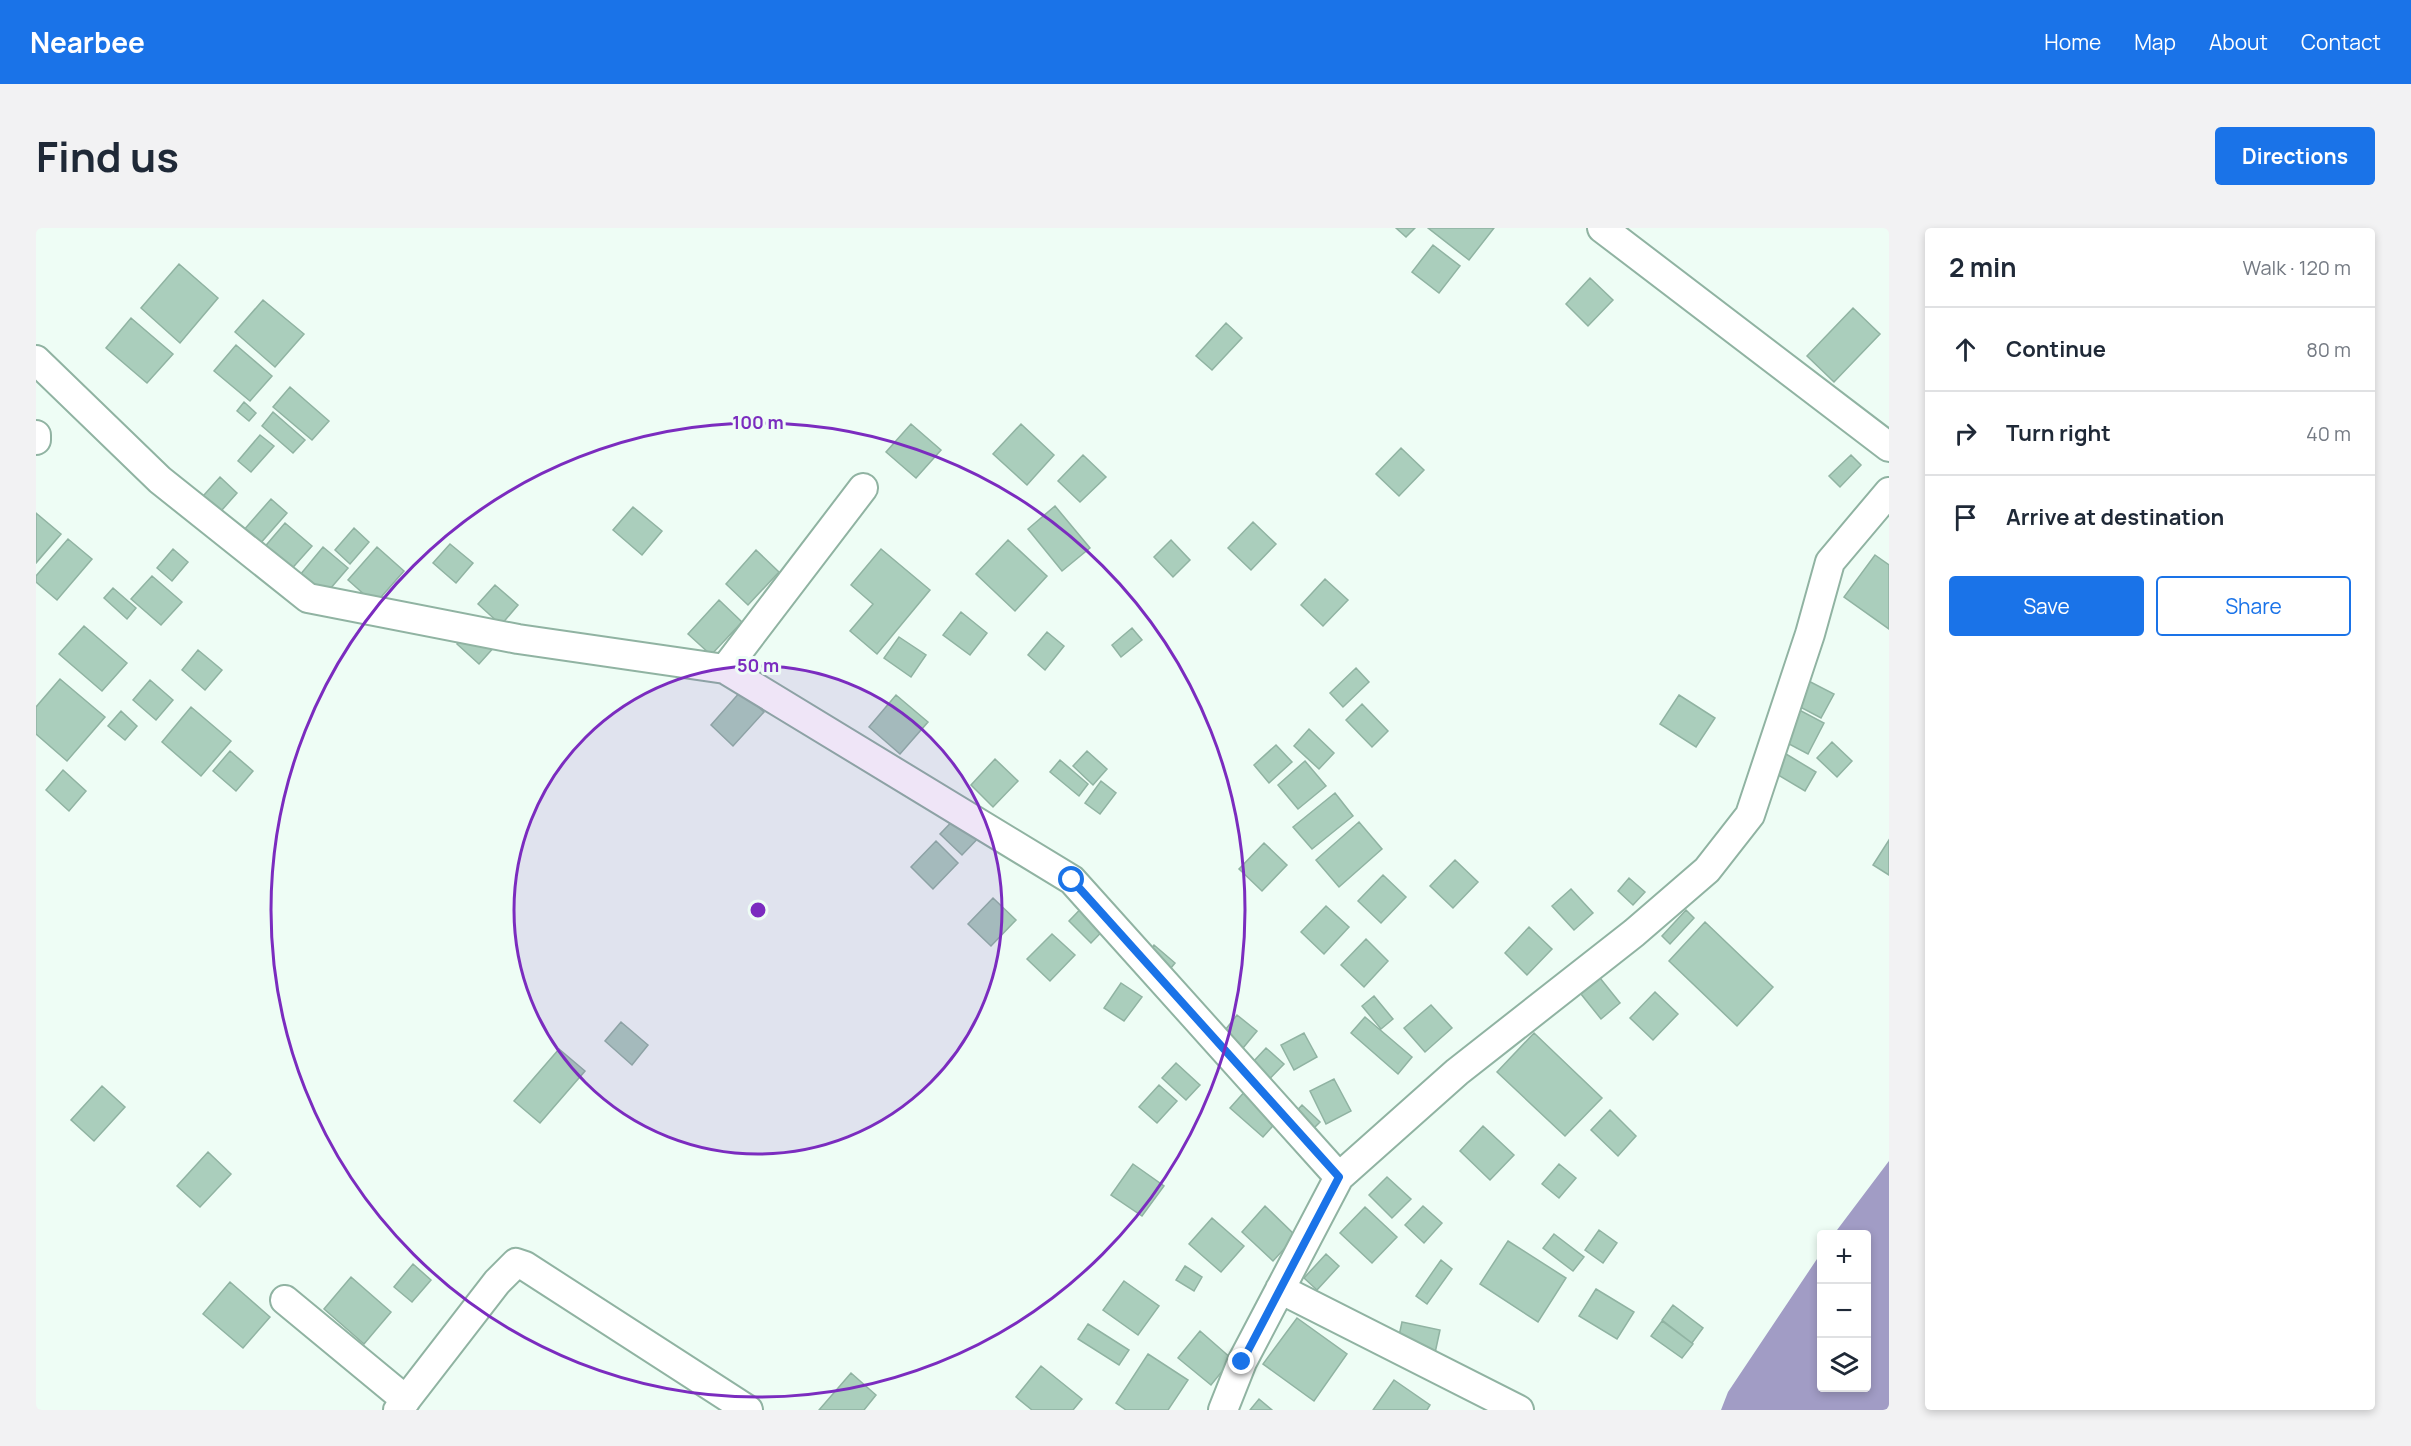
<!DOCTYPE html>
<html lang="en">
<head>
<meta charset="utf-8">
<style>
	body { margin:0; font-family:Manrope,sans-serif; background:#f2f2f3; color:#1f2937 }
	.controls { position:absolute; right:18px; bottom:18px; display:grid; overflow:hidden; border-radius:6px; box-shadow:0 3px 9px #0003 }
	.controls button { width:54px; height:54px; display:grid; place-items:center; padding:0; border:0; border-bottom:2px solid #e0e1e3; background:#fff; color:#1f2937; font:30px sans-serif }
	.stop { position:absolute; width:18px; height:18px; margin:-14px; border:4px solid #1a73e8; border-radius:50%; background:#fff }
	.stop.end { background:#1a73e8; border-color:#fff; box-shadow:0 2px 6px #0008 }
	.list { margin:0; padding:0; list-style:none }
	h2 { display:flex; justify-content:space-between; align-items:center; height:78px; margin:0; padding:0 24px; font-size:26px }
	h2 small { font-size:20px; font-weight:400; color:#747a83 }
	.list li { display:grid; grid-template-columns:39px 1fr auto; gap:18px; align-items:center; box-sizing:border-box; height:84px; padding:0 24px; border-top:2px solid #e0e1e3 }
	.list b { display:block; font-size:22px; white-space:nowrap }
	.list em { font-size:20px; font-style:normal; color:#747a83 }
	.actions { display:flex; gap:12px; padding:18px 24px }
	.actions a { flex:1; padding:14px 0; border:2px solid #1a73e8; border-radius:6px; text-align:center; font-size:21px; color:#1a73e8 }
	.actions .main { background:#1a73e8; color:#fff }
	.icon { flex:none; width:33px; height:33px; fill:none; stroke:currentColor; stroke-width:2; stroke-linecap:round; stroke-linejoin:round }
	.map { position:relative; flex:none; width:1853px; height:1182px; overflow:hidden; border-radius:6px }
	header { display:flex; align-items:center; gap:36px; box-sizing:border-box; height:84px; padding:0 30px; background:#1a73e8; color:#fff }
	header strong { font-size:28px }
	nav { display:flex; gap:33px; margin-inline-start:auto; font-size:21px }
	.intro { display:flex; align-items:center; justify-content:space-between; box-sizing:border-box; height:144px; padding:0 36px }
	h1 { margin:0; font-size:42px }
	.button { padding:15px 27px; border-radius:6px; background:#1a73e8; color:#fff; font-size:21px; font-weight:700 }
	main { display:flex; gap:36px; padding:0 36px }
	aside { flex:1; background:#fff; border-radius:6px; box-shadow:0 3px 9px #0003 }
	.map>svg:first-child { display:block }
	.water { fill:#a19cc5 }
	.building { fill:#aacebc; stroke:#90b3a2; stroke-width:1.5 }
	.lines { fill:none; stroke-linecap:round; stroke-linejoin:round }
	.minor-casing { stroke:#90b3a2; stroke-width:32 }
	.minor { stroke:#fff; stroke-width:28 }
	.route { stroke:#1a73e8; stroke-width:8 }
	.ring { fill:none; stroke:#7b2cbf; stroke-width:3 }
	.centre { fill:#7b2cbf; stroke:#eefdf5; stroke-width:3 }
	.ring-label { font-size:18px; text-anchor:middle; font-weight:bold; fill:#7b2cbf; stroke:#eefdf5; stroke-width:6; stroke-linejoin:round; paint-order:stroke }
</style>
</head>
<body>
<header>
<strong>Nearbee</strong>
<nav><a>Home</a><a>Map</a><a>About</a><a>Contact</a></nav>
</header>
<div class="intro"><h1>Find us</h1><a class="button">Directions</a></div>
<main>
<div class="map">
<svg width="1853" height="1182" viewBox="0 0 1853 1182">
	<rect width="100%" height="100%" fill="#eefdf5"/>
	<path class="water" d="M 1853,933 L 1853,1182 L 1685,1182 L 1692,1164 L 1785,1025 L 1786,1160 L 1830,1160 L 1830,1006 L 1798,1006 Z"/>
	<path class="building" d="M 1360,0 L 1379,0 L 1370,9 Z
		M 1392,0 L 1458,0 L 1433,32 Z
		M 1397,17 L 1424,38 L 1403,65 L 1376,44 Z
		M 143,36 L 182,70 L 144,115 L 105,80 Z
		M 1554,50 L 1577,72 L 1552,98 L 1530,76 Z
		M 227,72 L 268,106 L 239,139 L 199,104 Z
		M 1817,80 L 1844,106 L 1798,154 L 1771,128 Z
		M 95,90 L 137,126 L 111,155 L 70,120 Z
		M 1190,95 L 1206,110 L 1176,142 L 1160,128 Z
		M 200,117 L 236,148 L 214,173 L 178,143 Z
		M 254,159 L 293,193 L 276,212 L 237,179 Z
		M 208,174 L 220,185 L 213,193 L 201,183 Z
		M 237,184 L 269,212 L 257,225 L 226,198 Z
		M 875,196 L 905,222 L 880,250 L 850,224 Z
		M 985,196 L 1018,227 L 991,257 L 957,226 Z
		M 224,207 L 238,218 L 215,244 L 202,233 Z
		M 1365,220 L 1388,242 L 1363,268 L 1340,246 Z
		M 1047,227 L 1070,249 L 1044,274 L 1022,253 Z
		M 1815,227 L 1825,237 L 1804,259 L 1793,248 Z
		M 184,249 L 201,265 L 178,291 L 160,276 Z
		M 235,271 L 251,285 L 216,325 L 200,311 Z
		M 1019,278 L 1054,320 L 1026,343 L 992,301 Z
		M 597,279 L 626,303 L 606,327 L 577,302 Z
		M 0,285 L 25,306 L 0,335 Z
		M 1217,294 L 1240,316 L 1215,342 L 1192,320 Z
		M 249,295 L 276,318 L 252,345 L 226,322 Z
		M 318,300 L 333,314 L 314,336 L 299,322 Z
		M 32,311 L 56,331 L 21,372 L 0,354 L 0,348 Z
		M 972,312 L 1011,348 L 979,383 L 940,346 Z
		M 1135,312 L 1154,332 L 1137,349 L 1118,329 Z
		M 414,316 L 437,335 L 420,355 L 397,335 Z
		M 287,319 L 312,340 L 288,368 L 264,347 Z
		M 341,319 L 368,343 L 339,376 L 312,352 Z
		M 137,321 L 152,334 L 136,353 L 121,340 Z
		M 845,321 L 894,362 L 841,426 L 814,403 L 837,376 L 815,357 Z
		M 720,322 L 743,344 L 712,377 L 690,356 Z
		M 1839,327 L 1853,337 L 1853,401 L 1808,369 Z
		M 116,348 L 146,374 L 125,397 L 95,371 Z
		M 1289,351 L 1312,372 L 1287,398 L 1265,377 Z
		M 459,357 L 482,377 L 465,397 L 442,376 Z
		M 77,360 L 100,380 L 91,391 L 68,370 Z
		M 683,372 L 706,394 L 675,427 L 652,406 Z
		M 925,384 L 951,405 L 934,427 L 907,407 Z
		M 438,397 L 460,417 L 443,436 L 421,416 Z
		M 48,398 L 91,435 L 66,463 L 23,426 Z
		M 1096,400 L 1106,412 L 1085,429 L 1076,417 Z
		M 1011,404 L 1028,418 L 1009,442 L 992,427 Z
		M 863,409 L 890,427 L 875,449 L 848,430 Z
		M 162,422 L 186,442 L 169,462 L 146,442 Z
		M 1320,440 L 1333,454 L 1307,479 L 1294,465 Z
		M 1759,446 L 1798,466 L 1785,490 L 1747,470 Z
		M 24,451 L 69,489 L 31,533 L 0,506 L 0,479 Z
		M 114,452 L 137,472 L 120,492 L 97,472 Z
		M 705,463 L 728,484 L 697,518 L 675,497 Z
		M 860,467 L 892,494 L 864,526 L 833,499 Z
		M 1643,467 L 1679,490 L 1660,519 L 1624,496 Z
		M 1750,475 L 1788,495 L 1772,526 L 1734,506 Z
		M 1326,476 L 1352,503 L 1336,519 L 1310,492 Z
		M 155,479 L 195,513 L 165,548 L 126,514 Z
		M 85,483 L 101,498 L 89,512 L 72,498 Z
		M 1273,501 L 1298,525 L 1283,541 L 1258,518 Z
		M 1796,514 L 1816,533 L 1801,549 L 1781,530 Z
		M 1240,517 L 1256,534 L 1233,555 L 1218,537 Z
		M 194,523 L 217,543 L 200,563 L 177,543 Z
		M 1051,523 L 1071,541 L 1057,557 L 1037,538 Z
		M 1745,523 L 1780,544 L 1769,563 L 1734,542 Z
		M 959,531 L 982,553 L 957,579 L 935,557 Z
		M 1024,532 L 1052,556 L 1043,568 L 1014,544 Z
		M 1269,533 L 1290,558 L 1262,581 L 1242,557 Z
		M 27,542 L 50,563 L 33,583 L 10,562 Z
		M 1065,553 L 1080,565 L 1064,586 L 1049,575 Z
		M 1299,565 L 1317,588 L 1276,621 L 1257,599 Z
		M 929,580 L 951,601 L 926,627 L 904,606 Z
		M 1323,594 L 1346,621 L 1303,659 L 1280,632 Z
		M 1853,612 L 1853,647 L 1837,637 Z
		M 900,613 L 922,635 L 897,661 L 875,639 Z
		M 1228,615 L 1251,637 L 1226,663 L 1203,641 Z
		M 1419,632 L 1442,654 L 1417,680 L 1394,658 Z
		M 1347,647 L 1370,669 L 1345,695 L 1322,673 Z
		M 1593,650 L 1609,664 L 1597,677 L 1582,663 Z
		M 1535,661 L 1557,685 L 1538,702 L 1516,678 Z
		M 1058,667 L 1080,689 L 1055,715 L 1033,693 Z
		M 957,670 L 980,692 L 955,718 L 932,696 Z
		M 1290,678 L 1313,699 L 1288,726 L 1265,704 Z
		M 1650,682 L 1658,690 L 1634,716 L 1626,708 Z
		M 1669,694 L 1737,759 L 1701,798 L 1633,733 Z
		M 1493,699 L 1516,721 L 1491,747 L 1469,725 Z
		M 1016,706 L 1039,727 L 1014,753 L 991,731 Z
		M 1330,711 L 1352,733 L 1328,759 L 1305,737 Z
		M 1118,717 L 1139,735 L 1130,746 L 1109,728 Z
		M 1564,750 L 1584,775 L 1565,791 L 1545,766 Z
		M 1085,755 L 1106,769 L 1088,793 L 1068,780 Z
		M 1619,764 L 1642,786 L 1617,812 L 1594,790 Z
		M 1338,768 L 1357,791 L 1345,801 L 1326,778 Z
		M 1395,777 L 1416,800 L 1389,824 L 1368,800 Z
		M 1201,787 L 1221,803 L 1198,831 L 1178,816 Z
		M 1329,789 L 1376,829 L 1362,846 L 1315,805 Z
		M 585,794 L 612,817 L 596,837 L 569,813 Z
		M 1268,805 L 1281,829 L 1258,842 L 1245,817 Z
		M 1498,805 L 1566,870 L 1529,908 L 1461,844 Z
		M 1230,820 L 1248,836 L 1220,865 L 1203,849 Z
		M 523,821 L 549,843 L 504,895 L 478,873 Z
		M 1140,835 L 1164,857 L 1150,872 L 1126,850 Z
		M 1298,851 L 1315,883 L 1290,896 L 1274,863 Z
		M 1123,857 L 1141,873 L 1121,895 L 1103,879 Z
		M 66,858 L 89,879 L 58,913 L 35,892 Z
		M 1211,861 L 1244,890 L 1227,909 L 1194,880 Z
		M 1266,877 L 1284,894 L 1272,906 L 1255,889 Z
		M 1574,882 L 1600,908 L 1582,928 L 1555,902 Z
		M 1447,898 L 1478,927 L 1454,952 L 1424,923 Z
		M 172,924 L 195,946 L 164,979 L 141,958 Z
		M 1097,936 L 1128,958 L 1106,988 L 1075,967 Z
		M 1523,936 L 1540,950 L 1523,970 L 1506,956 Z
		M 1351,949 L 1375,971 L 1356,990 L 1333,967 Z
		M 1229,978 L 1260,1008 L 1237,1033 L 1206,1004 Z
		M 1387,978 L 1406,995 L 1388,1015 L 1369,997 Z
		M 1329,979 L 1361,1009 L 1336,1035 L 1304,1005 Z
		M 1176,990 L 1208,1018 L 1185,1044 L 1153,1016 Z
		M 1563,1002 L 1581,1015 L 1567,1035 L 1549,1022 Z
		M 1518,1006 L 1548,1029 L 1537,1043 L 1507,1020 Z
		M 1472,1013 L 1530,1050 L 1502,1094 L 1444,1056 Z
		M 1290,1026 L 1303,1038 L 1281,1062 L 1268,1050 Z
		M 1405,1032 L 1416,1041 L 1391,1076 L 1380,1068 Z
		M 377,1036 L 395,1052 L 376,1074 L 358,1059 Z
		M 1149,1038 L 1166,1049 L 1158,1063 L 1140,1052 Z
		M 315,1049 L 355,1084 L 328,1116 L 288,1081 Z
		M 1088,1053 L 1123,1078 L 1102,1107 L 1067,1082 Z
		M 194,1054 L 234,1089 L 207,1120 L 167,1086 Z
		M 1560,1061 L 1598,1084 L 1581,1111 L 1543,1088 Z
		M 1637,1077 L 1667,1100 L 1656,1115 L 1626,1092 Z
		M 1261,1090 L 1311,1126 L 1278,1173 L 1227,1136 Z
		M 1626,1093 L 1657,1116 L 1646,1130 L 1615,1108 Z
		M 1366,1094 L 1404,1102 L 1399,1125 L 1361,1117 Z
		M 1052,1096 L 1093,1122 L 1083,1137 L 1042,1111 Z
		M 1164,1103 L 1196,1131 L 1175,1157 L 1142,1130 Z
		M 1112,1126 L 1152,1152 L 1132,1182 L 1090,1182 L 1080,1175 Z
		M 1005,1138 L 1046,1171 L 1037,1182 L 996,1182 L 980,1169 Z
		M 815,1145 L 840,1167 L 828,1182 L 783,1182 Z
		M 1358,1152 L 1394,1177 L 1391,1182 L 1337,1182 Z
		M 1223,1171 L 1236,1182 L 1214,1182 Z"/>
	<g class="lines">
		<g class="minor-casing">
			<path id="minor" d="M 1566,0 L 1853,219
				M 0,132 L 124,252 L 272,370 L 482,411 L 689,441 L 1036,652 L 1303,949
				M 0,207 L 0,212
				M 689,441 L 827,260
				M 1244,1061 L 1483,1182
				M 249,1072 L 370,1172
				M 362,1182 L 461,1054 L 480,1035 L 489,1038 L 712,1182
				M 1187,1182 L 1206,1134 L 1303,949 L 1421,844 L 1598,705 L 1671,642 L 1714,587 L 1774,406 L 1794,334 L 1853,264"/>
		</g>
		<use href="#minor" class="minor"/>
	</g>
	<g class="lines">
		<path class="route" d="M 1036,652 L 1303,949 L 1206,1134"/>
	</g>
	<circle cx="722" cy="682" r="244" fill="#7b2cbf" fill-opacity=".12"/>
	<g class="ring">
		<circle cx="722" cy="682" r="244"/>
		<circle cx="722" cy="682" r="487"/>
	</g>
	<circle cx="722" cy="682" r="9" class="centre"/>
	<g class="ring-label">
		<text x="722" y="201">100 m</text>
		<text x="722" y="444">50 m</text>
	</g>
</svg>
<div class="controls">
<button>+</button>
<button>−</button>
<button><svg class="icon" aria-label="layers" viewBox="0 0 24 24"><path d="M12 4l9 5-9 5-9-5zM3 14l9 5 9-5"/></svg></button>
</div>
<div class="stop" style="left:1036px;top:652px"></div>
<div class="stop end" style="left:1206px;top:1134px"></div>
</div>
<aside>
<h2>2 min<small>Walk · 120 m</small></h2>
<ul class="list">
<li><svg class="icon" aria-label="ahead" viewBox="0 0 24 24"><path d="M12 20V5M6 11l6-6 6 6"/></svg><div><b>Continue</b></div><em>80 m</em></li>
<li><svg class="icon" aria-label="right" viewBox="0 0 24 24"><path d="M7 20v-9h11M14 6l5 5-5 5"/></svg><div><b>Turn right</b></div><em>40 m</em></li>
<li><svg class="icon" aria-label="arrive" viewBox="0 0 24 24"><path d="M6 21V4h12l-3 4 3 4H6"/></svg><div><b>Arrive at destination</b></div></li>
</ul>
<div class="actions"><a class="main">Save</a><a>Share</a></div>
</aside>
</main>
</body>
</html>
